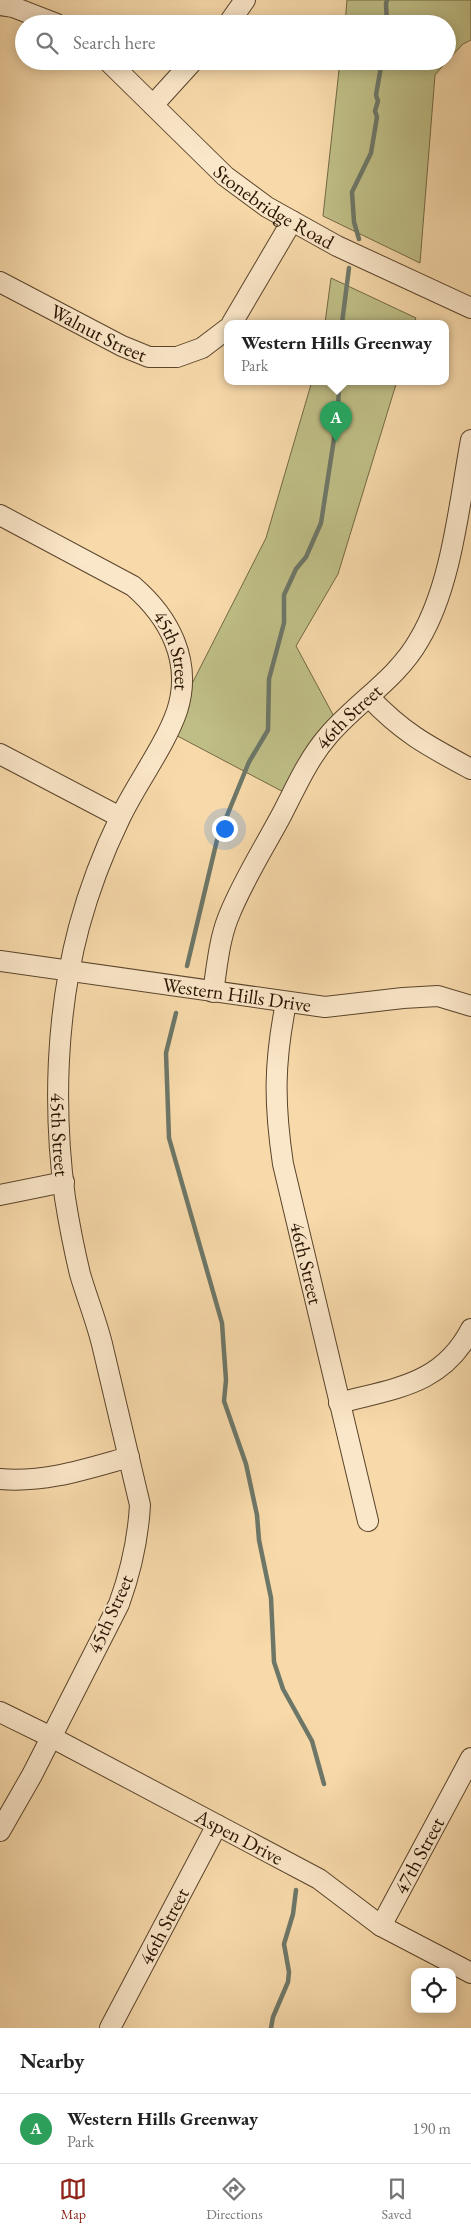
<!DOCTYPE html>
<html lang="en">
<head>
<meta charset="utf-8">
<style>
	body { margin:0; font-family:"EB Garamond",serif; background:#f2f2f2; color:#222 }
	.controls { position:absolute; right:15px; bottom:15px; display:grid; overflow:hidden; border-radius:10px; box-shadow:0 2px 12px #0003 }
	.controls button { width:45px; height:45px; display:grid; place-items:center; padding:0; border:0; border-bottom:1px solid #e0e0e0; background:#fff; color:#222; font:25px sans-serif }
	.you { position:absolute; left:224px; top:828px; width:18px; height:18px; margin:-12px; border:4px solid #fff; border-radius:50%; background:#1a73e8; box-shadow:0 0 0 8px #1a73e833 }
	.badge { display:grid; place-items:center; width:32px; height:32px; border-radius:50%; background:#8f2418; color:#fff; font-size:16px; font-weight:700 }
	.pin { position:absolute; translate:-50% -41px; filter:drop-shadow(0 1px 2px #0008) }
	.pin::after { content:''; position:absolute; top:26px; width:18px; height:15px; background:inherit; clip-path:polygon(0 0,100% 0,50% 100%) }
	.popup { position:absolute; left:224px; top:320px; width:225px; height:65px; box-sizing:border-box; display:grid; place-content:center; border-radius:10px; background:#fff; filter:drop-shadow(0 1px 4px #0005); font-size:16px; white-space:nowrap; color:#767676 }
	.popup b { font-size:19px; color:#222 }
	.popup::after { content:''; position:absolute; left:50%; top:100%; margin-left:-10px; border:10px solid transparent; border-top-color:#fff }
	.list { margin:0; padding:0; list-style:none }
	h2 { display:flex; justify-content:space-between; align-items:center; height:65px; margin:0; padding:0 20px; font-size:21px }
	h2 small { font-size:16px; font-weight:400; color:#767676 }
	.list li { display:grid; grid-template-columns:32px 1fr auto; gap:15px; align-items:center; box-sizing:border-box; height:70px; padding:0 20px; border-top:1px solid #e0e0e0 }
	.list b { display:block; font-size:19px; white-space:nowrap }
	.list p { margin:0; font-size:16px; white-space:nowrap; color:#767676 }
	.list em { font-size:16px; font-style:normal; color:#767676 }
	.icon { flex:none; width:28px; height:28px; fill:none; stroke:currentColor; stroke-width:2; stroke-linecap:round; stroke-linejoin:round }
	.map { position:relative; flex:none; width:471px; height:2028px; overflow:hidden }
	.search { position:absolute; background:#fff; box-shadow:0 2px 12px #0003; left:15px; right:15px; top:15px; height:55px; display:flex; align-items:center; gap:12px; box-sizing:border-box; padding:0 18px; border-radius:28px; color:#767676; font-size:19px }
	.sheet { height:135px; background:#fff }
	nav { display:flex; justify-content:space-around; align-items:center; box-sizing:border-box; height:70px; border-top:1px solid #e0e0e0; background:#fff; font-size:14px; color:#767676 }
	nav a { display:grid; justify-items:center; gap:2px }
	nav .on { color:#8f2418 }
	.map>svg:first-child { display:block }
	.green { fill:#bfbe86; stroke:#726844 }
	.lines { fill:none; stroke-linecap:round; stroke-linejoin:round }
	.stream { stroke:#6d7768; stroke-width:4.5 }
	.minor-casing { stroke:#5a442b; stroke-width:22 }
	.minor { stroke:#fae6c8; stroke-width:20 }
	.labels { text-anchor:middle; stroke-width:4; stroke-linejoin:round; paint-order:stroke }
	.street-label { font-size:20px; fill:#261301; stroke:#fae6c8 }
</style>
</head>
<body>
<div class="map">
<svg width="471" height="2028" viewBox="0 0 471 2028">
	<rect width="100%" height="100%" fill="#f7d9aa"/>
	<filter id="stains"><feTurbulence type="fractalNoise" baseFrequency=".004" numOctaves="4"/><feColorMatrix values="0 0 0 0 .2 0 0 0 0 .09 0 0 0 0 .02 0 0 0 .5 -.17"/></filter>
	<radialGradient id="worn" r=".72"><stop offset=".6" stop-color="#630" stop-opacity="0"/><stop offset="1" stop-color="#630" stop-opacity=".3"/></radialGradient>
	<path class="green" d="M 347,0 L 471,0 L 471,40 L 463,44 L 447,61 L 447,24 L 345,24 Z
		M 340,61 L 447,61 L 435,75 L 420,263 L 323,216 Z
		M 331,278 L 416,318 L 414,323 L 325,323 Z
		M 312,381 L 397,381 L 338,574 L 296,646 L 338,724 L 291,796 L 168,731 L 266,538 Z"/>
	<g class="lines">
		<path class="stream" d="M 387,24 L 386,4 L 387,0
			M 359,239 L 354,222 L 352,192 L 371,153 L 377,117 L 375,111 L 378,101 L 376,95 L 382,61
			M 342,323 L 349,268
			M 187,966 L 217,840 L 249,762 L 268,730 L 269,679 L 284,623 L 284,595 L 296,569 L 306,557 L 321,523 L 338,413 L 339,381
			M 176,1013 L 166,1053 L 169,1138 L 222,1323 L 226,1380 L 224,1401 L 246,1464 L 257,1515 L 259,1540 L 271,1598 L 274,1662 L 283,1689 L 312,1741 L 324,1784
			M 271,2028 L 273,2017 L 288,1982 L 289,1972 L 284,1944 L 293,1914 L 296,1890"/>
		<g class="minor-casing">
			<g id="minor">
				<path d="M 0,5 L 13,7 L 57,24"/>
				<path d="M 228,24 L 245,0"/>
				<path id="s1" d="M 108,61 L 225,176 L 267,207 L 337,246 L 471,308"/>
				<path d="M 153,105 L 193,61"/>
				<path id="s2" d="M 0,282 L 122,346 L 149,357 L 177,357 L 202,348 L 227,329"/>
				<path d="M 232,323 L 292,221"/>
				<path id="s3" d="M 0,515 L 133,586 C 169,617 193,661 177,711 C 165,746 136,784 120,818 C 103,853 89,890 79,927 C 56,1014 53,1109 65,1198 C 69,1223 74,1249 80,1274 C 87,1298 96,1320 102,1344 C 115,1397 127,1451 140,1505 C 138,1540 131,1571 119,1604 L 32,1775 L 0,1831"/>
				<path d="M 369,697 C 403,733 428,746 471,769"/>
				<path d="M 0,754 L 120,817"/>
				<path id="s4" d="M 0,961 L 325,1007 L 403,998 L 438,996 L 471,1006"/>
				<path id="s5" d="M 213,992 C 217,967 219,941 228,918 C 242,882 264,848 282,814 C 296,787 308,759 328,736 C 357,702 397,679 419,640 C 452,585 459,504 471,440"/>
				<path id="s6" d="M 286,1003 C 274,1063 274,1103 283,1164 L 368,1521"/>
				<path d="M 0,1195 L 64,1182"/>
				<path d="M 339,1403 C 395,1388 442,1385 471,1329"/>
				<path d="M 0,1479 C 45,1483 86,1469 129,1457"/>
				<path id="s7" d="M 0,1712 L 51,1737 L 302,1870 L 319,1879 L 381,1926 L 471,1973"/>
				<path id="s8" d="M 381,1926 L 471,1758"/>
				<path id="s9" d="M 110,2028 L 217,1825"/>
			</g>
		</g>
		<use href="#minor" class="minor"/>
	</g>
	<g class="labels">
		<g class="street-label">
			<text dy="7" stroke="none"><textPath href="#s1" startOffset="222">Stonebridge Road</textPath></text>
			<text dy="7" stroke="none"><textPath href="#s2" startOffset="111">Walnut Street</textPath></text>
			<text dy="7" stroke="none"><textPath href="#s3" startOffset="229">45th Street</textPath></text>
			<text dy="7" stroke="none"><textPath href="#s5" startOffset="312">46th Street</textPath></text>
			<text dy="7" stroke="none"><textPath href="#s4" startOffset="239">Western Hills Drive</textPath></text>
			<text dy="7" stroke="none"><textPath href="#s3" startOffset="739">45th Street</textPath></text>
			<text dy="7" stroke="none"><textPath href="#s6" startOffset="264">46th Street</textPath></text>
			<text transform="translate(110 1614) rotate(-66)" y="7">45th Street</text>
			<text dy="7" stroke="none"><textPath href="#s7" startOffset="270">Aspen Drive</textPath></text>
			<text dy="7" stroke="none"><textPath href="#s8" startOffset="80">47th Street</textPath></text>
			<text dy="7" stroke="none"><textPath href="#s9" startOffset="115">46th Street</textPath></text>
		</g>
	</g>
	<rect width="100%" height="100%" filter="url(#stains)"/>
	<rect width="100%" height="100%" fill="url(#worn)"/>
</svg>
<div class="controls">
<button><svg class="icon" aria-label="locate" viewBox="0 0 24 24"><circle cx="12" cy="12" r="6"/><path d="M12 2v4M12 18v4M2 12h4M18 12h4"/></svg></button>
</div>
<div class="you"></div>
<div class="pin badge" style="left:336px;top:442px;background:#2e9e5b">A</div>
<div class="popup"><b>Western Hills Greenway</b>Park</div>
<div class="search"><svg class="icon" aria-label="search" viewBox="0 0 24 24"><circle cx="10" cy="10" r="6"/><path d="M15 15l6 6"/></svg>Search here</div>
</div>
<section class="sheet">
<h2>Nearby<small></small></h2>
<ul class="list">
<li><span class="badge" style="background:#2e9e5b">A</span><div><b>Western Hills Greenway</b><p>Park</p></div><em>190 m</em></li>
</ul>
</section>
<nav>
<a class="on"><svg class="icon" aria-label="map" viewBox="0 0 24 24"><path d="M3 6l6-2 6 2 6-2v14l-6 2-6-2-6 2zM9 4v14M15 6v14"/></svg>Map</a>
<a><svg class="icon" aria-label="directions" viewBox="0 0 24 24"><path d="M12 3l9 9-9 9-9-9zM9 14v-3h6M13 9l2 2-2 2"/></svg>Directions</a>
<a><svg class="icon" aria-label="saved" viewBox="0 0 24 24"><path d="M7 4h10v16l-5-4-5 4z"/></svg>Saved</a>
</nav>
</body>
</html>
